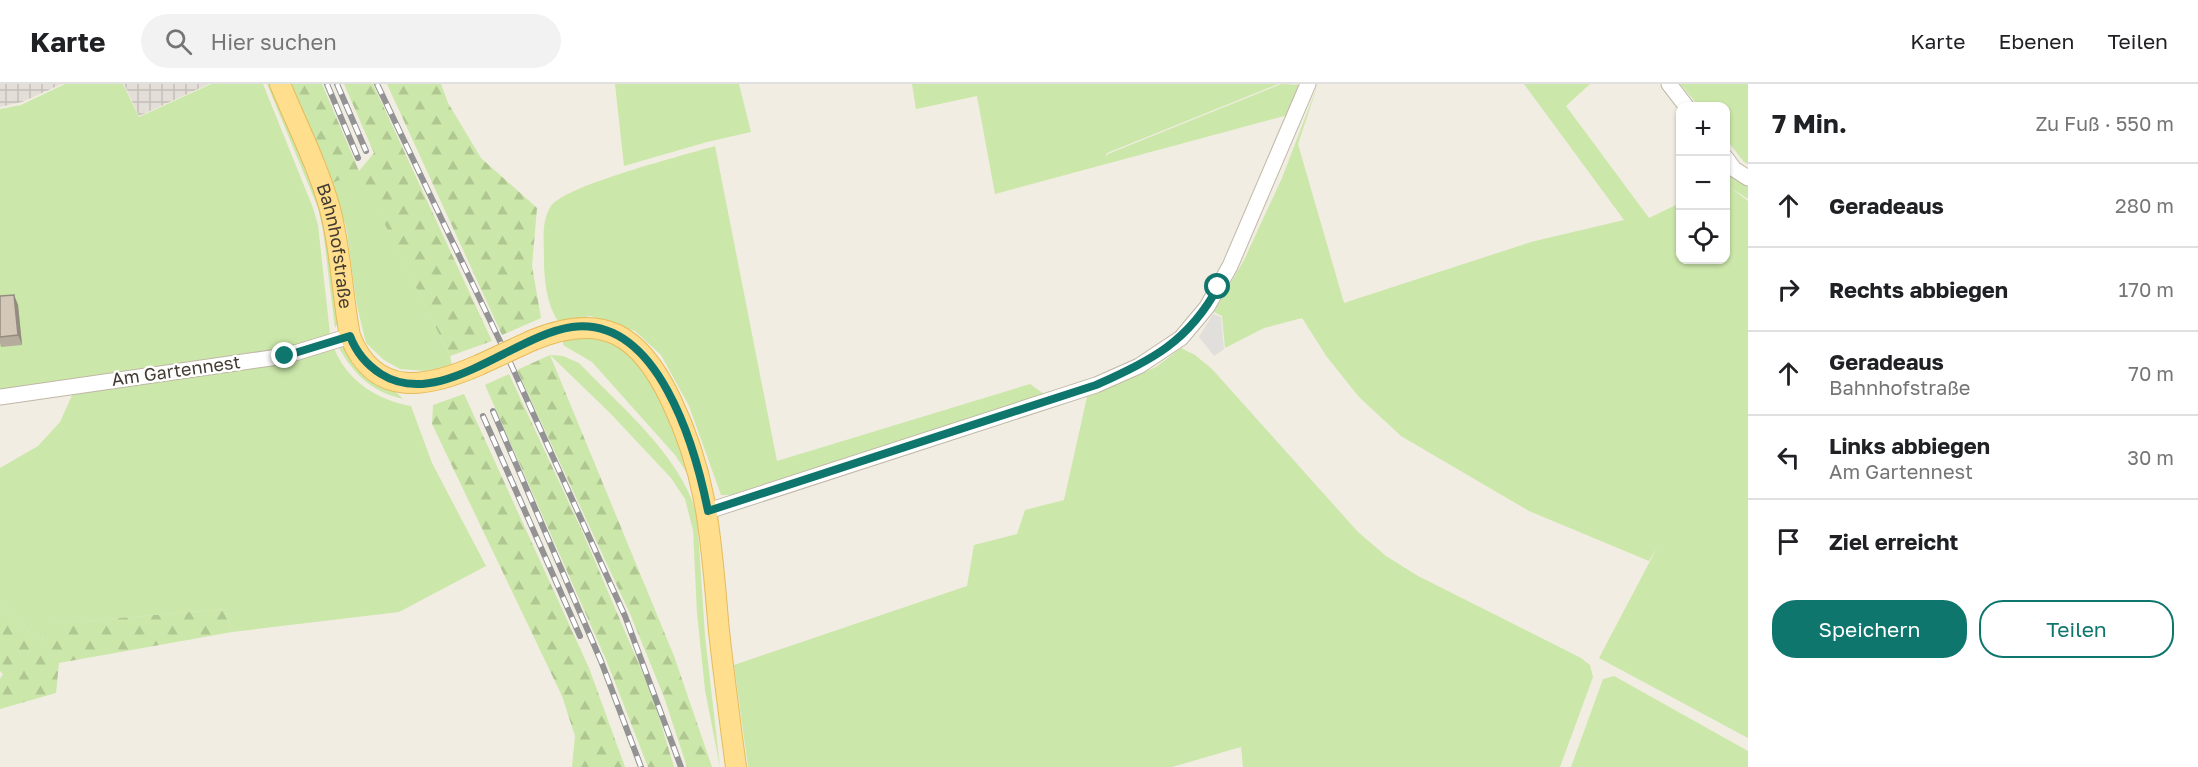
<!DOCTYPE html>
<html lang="de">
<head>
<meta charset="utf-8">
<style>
	body { margin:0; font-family:"Golos Text",sans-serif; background:#f2f2f2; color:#202124 }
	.controls { position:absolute; right:18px; top:18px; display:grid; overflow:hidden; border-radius:12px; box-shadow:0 2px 4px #0004 }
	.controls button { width:54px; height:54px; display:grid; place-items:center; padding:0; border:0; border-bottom:2px solid #e0e0e0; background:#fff; color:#202124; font:30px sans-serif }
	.stop { position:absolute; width:18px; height:18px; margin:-14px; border:4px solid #0f766e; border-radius:50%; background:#fff }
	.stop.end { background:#0f766e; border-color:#fff; box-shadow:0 2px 6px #0008 }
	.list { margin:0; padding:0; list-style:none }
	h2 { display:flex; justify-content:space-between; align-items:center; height:78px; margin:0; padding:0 24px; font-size:26px }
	h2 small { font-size:20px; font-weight:400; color:#757577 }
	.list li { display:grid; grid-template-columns:39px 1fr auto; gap:18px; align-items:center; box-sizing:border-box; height:84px; padding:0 24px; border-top:2px solid #e0e0e0 }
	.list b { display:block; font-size:22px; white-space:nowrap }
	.list p { margin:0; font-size:20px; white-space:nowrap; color:#757577 }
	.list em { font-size:20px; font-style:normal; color:#757577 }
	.actions { display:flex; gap:12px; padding:18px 24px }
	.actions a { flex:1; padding:14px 0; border:2px solid #0f766e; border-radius:24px; text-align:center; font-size:21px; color:#0f766e }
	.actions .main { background:#0f766e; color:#fff }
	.icon { flex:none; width:33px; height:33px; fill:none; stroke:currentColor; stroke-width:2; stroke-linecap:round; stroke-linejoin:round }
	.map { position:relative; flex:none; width:1748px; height:683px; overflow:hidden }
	header { display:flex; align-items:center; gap:36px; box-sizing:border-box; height:84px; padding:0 30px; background:#fff; border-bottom:2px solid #e0e0e0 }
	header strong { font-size:28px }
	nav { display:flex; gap:33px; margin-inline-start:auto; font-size:21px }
	.search { width:420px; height:54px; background:#f2f2f2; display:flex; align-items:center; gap:15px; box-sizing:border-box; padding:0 21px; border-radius:33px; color:#757577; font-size:22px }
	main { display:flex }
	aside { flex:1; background:#fff }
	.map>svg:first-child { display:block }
	.industrial { fill:url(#industrial-grid) }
	.green { fill:#cbe7a9 }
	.forest { fill:url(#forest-firs) }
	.parking { fill:#e1dfdb }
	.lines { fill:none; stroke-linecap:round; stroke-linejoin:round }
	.minor-casing { stroke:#c0b7a7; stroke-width:17 }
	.major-casing { stroke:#e5bb5c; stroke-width:22 }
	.minor { stroke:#fff; stroke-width:15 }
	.major { stroke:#ffde8d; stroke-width:20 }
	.rail-casing { stroke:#939393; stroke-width:6 }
	.rail { stroke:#fff; stroke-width:4; stroke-dasharray:11; stroke-linecap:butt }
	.major-bridge-casing { stroke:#e5bb5c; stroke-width:22; stroke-linecap:butt }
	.major-bridge { stroke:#ffde8d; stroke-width:20 }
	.wall { fill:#b5ac9d }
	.shaded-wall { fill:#948c80 }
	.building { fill:#d3c8b7; stroke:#948c80; stroke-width:1.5 }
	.route { stroke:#0f766e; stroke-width:8 }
	.labels { text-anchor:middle; stroke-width:4.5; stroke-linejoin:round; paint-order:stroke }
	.street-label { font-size:18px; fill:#433c32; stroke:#fff }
</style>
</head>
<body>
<header>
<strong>Karte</strong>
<div class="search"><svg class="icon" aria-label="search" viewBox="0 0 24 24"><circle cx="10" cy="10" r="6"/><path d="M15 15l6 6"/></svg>Hier suchen</div>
<nav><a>Karte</a><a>Ebenen</a><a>Teilen</a></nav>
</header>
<main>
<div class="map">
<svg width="1748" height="683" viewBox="0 0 1748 683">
	<defs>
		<pattern id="industrial-grid" width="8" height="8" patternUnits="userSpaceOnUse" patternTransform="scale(1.5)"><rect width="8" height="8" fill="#e3ded7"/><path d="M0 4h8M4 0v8" fill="none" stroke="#c4bfb9"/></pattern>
		<pattern id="forest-firs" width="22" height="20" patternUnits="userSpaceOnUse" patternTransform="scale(1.5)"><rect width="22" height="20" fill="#cbe7a9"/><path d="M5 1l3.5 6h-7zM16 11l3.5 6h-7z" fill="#b0c792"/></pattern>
	</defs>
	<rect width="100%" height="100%" fill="#f1ede2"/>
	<path class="industrial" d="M 0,0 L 62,0 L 22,18 L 0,23 Z
		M 124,0 L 209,0 L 139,32 Z"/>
	<path class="green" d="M 65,0 L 123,0 L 139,33 L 211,0 L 263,0 L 313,124 L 318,141 L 330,250 L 323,256 L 284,267 L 0,308 L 0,25 L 21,21 Z
		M 267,0 L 271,0 L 322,123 L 339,237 L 335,244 L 323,147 L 318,124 Z
		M 615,0 L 739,0 L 751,48 L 707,58 L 624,82 Z
		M 912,0 L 1278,0 L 1107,69 L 1105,74 L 1108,70 L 1281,0 L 1301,1 L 1288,31 L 995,110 L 977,12 L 916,25 Z
		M 1318,0 L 1298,60 L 1344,219 L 1531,158 L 1624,136 L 1524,0 L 1590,0 L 1566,22 L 1649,134 L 1680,119 L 1680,176 L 1726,176 L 1726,83 L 1735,96 L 1748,103 L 1748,115 L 1731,104 L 1748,117 L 1748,654 L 1599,574 L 1658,462 L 1649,477 L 1529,427 L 1401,352 L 1359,313 L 1327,273 L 1302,234 L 1264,244 L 1225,264 L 1222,232 L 1214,228 L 1244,176 L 1282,94 Z
		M 1680,0 L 1748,0 L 1748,80 L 1744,78 L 1726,55 L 1726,22 L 1699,22 Z
		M 715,62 L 777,377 L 1030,300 L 1044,310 L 731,411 L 721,411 L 689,322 L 661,271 L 635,247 L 606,237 L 590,232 L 559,238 C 547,223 544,195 544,176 C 544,159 541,136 551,122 C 566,101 685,71 715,62 Z
		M 359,87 L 450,272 L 452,281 L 448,284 L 426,287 L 400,285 L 384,276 L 366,259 L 357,222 L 346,142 L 330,100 Z
		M 563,253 L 598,253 L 622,262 L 641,277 L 677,345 L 689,392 L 675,371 L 592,278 L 563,261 Z
		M 338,262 C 355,267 366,287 379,298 C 387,305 396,306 403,315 C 372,308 353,290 338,262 Z
		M 334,264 C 347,297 377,316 411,322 L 432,379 L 486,482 L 399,528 L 232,548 L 225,525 L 51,540 L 41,558 L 0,520 L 0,384 L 38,362 L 60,338 L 74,307 Z
		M 1181,264 L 1195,271 L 1212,285 L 1358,448 L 1386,472 L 1418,492 L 1581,574 L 1590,581 L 1593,593 L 1560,683 L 1243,683 L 1241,663 L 1172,683 L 748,683 L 734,581 L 967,502 L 974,461 L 1017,450 L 1025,426 L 1064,416 L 1087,313 L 1156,283 Z
		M 550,271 L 563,272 L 579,279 C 621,323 679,370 697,430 L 705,552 L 720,683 L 705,606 L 697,529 L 693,446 L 685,415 L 671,394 L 610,329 Z
		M 1614,592 L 1748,667 L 1748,683 L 1571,683 L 1603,595 Z"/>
	<path class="forest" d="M 288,0 L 322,0 L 359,87 L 374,69 L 344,0 L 373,0 L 492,257 L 450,272 L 359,88 L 330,100 Z
		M 387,0 L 441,0 L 448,19 L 481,74 L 537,124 L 532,182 L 541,234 L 502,251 Z
		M 550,271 L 674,572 L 712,683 L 687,683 L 664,613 L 631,532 L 517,286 Z
		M 509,290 L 582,447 L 653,613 L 674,683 L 648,683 L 607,578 L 485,301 Z
		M 464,310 L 589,584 L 625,683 L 572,683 L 575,652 L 562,612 L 432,340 L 433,321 Z
		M 0,520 L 41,558 L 50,540 L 225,525 L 232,548 L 59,579 L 56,609 L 0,625 L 0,595 L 3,590 L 0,587 Z"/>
	<path class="parking" d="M 1213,230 L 1221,233 L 1224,265 L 1214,272 L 1199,253 Z"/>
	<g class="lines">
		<g class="minor-casing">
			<path id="minor" d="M 1669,0 L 1686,22
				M 1726,74 L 1734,85 L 1748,94
				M 0,313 L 285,272 L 350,252
				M 708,427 L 1096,301 L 1139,282 L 1181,254 L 1207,223 L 1230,182 L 1308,0"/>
		</g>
		<g class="major-casing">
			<g id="major">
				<path id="s1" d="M 280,0 C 297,41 318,82 330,125 C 341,166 342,210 350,252 C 375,316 429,303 479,281"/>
				<path d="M 533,256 C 604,227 640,251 671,316 C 710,397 711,461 719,547 C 724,592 730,638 736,683"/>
			</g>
		</g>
		<use href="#minor" class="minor"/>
		<use href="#major" class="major"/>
		<g class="rail-casing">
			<path id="rail" d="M 327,0 L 358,74
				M 337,0 L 366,67
				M 377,0 L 509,276 L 625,532 L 681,683
				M 493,327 L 601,577 L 641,683
				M 483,332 L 580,552"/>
		</g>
		<use href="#rail" class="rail"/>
		<g class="major-bridge-casing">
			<path id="major-bridge" d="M 479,281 L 533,256"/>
		</g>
		<use href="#major-bridge" class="major-bridge"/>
	</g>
	<path class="wall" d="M 14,211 L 18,221 L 22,261 L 1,263 L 0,259 L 0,212 Z"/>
	<path class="shaded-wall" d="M 14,211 L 18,221 L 22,261 L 18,251 Z"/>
	<path class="building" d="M 14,211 L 18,251 L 0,253 L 0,212 Z"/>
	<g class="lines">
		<path class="route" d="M 285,272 L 350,252 C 356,268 367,281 381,290 C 439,327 514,251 572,243 C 658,232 695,362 708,427 L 1096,301 C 1151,277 1189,257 1218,203"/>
	</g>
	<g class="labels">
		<g class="street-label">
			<text dy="6" stroke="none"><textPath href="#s1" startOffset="172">Bahnhofstraße</textPath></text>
			<text transform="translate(176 287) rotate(-8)" y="6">Am Gartennest</text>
		</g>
	</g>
</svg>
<div class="controls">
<button>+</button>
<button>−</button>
<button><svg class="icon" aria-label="locate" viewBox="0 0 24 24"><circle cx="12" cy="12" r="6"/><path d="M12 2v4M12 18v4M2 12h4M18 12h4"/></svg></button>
</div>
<div class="stop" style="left:1218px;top:203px"></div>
<div class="stop end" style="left:285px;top:272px"></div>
</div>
<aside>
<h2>7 Min.<small>Zu Fuß · 550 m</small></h2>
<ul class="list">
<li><svg class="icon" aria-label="ahead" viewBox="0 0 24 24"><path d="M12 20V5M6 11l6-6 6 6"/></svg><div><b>Geradeaus</b></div><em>280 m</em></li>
<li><svg class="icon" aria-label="right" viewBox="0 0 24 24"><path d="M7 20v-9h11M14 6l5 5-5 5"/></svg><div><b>Rechts abbiegen</b></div><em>170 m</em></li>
<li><svg class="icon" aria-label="ahead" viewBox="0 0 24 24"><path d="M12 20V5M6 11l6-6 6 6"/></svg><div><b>Geradeaus</b><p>Bahnhofstraße</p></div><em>70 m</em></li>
<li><svg class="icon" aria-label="left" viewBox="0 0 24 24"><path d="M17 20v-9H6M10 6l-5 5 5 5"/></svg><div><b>Links abbiegen</b><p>Am Gartennest</p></div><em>30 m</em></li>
<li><svg class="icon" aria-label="arrive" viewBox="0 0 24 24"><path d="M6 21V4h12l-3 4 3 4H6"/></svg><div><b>Ziel erreicht</b></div></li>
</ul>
<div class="actions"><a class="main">Speichern</a><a>Teilen</a></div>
</aside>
</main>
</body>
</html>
